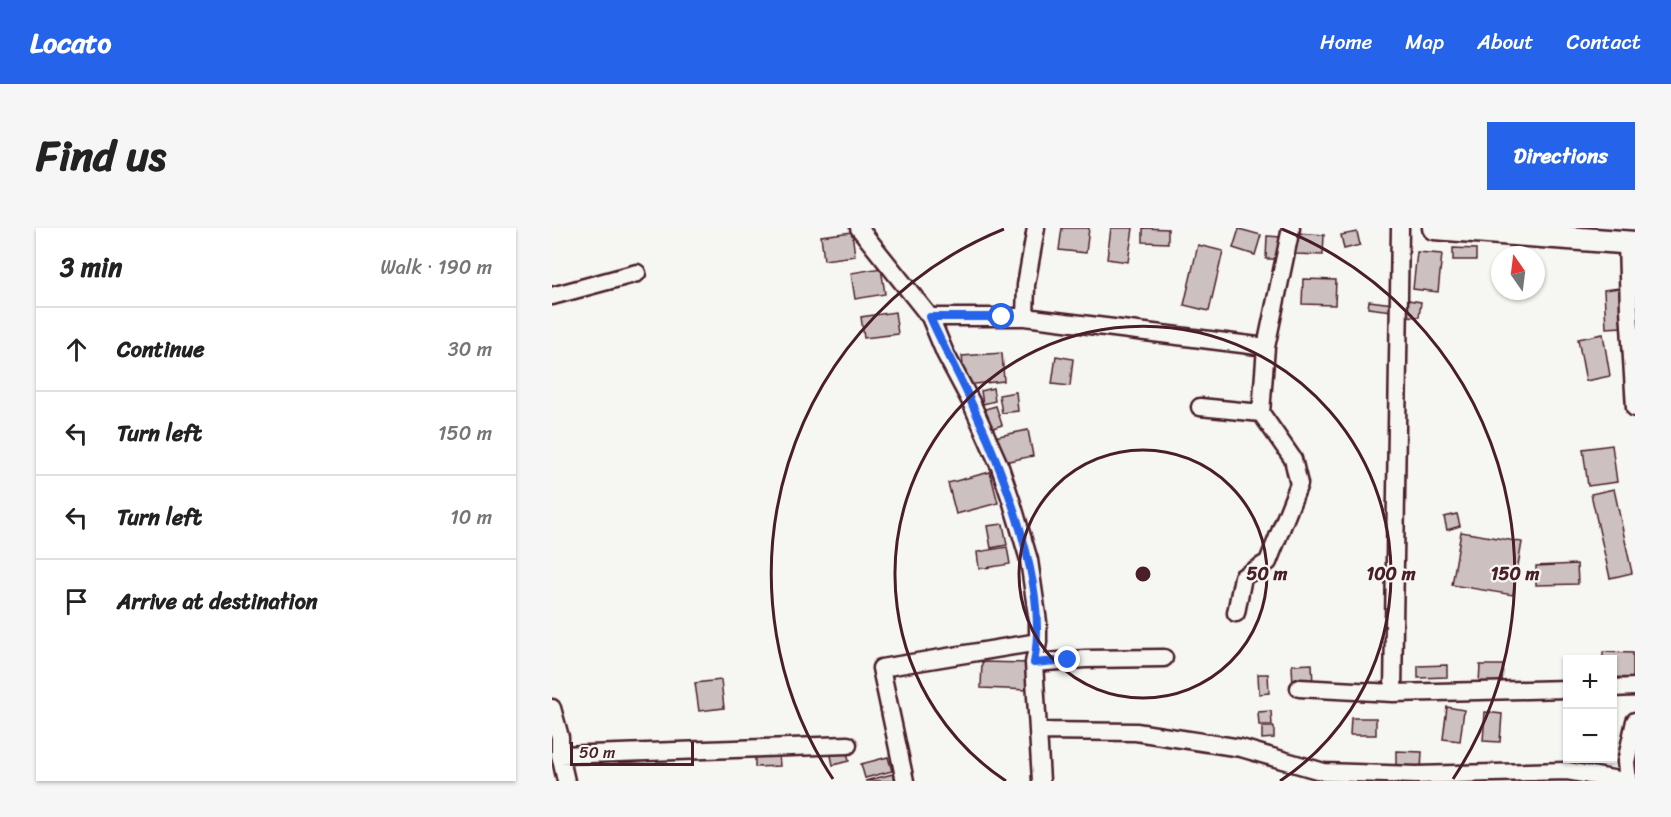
<!DOCTYPE html>
<html lang="en">
<head>
<meta charset="utf-8">
<style>
	body { margin:0; font-family:Sriracha,sans-serif; background:#f6f6f6; color:#222 }
	.controls { position:absolute; right:18px; bottom:18px; display:grid; overflow:hidden; border-radius:0px; box-shadow:0 2px 4px #0004 }
	.controls button { width:54px; height:54px; display:grid; place-items:center; padding:0; border:0; border-bottom:2px solid #e0e0e0; background:#fff; color:#222; font:30px sans-serif }
	.compass { position:absolute; left:939px; top:18px; width:54px; height:54px; border-radius:50%; background:#fff; box-shadow:0 2px 4px #0004; rotate:346deg }
	.scale { position:absolute; left:18px; bottom:15px; width:124px; box-sizing:border-box; padding-left:6px; border:3px solid #4a1f2b; border-top:0; font-size:16px; line-height:21px; white-space:nowrap; color:#4a1f2b; -webkit-text-stroke:4px #f6f6f2; paint-order:stroke }
	.stop { position:absolute; width:18px; height:18px; margin:-14px; border:4px solid #2563eb; border-radius:50%; background:#fff }
	.stop.end { background:#2563eb; border-color:#fff; box-shadow:0 2px 6px #0008 }
	.list { margin:0; padding:0; list-style:none }
	h2 { display:flex; justify-content:space-between; align-items:center; height:78px; margin:0; padding:0 24px; font-size:26px }
	h2 small { font-size:20px; font-weight:400; color:#767676 }
	.list li { display:grid; grid-template-columns:39px 1fr auto; gap:18px; align-items:center; box-sizing:border-box; height:84px; padding:0 24px; border-top:2px solid #e0e0e0 }
	.list b { display:block; font-size:22px; white-space:nowrap }
	.list em { font-size:20px; font-style:normal; color:#767676 }
	.icon { flex:none; width:33px; height:33px; fill:none; stroke:currentColor; stroke-width:2; stroke-linecap:round; stroke-linejoin:round }
	.map { position:relative; flex:none; width:1083px; height:553px; overflow:hidden; border-radius:0px }
	header { display:flex; align-items:center; gap:36px; box-sizing:border-box; height:84px; padding:0 30px; background:#2563eb; color:#fff }
	header strong { font-size:28px }
	nav { display:flex; gap:33px; margin-inline-start:auto; font-size:21px }
	.intro { display:flex; align-items:center; justify-content:space-between; box-sizing:border-box; height:144px; padding:0 36px }
	h1 { margin:0; font-size:42px }
	.button { padding:15px 27px; border-radius:0px; background:#2563eb; color:#fff; font-size:21px; font-weight:700 }
	main { display:flex; gap:36px; padding:0 36px }
	aside { flex:1; background:#fff; border-radius:0px; box-shadow:0 2px 4px #0004 }
	.map>svg:first-child { display:block }
	.building { fill:#ccc1c0; stroke:#4a1f2b; stroke-width:1.5 }
	.lines { fill:none; stroke-linecap:round; stroke-linejoin:round }
	.street-casing { stroke:#4a1f2b; stroke-width:21 }
	.secondary-casing { stroke:#4a1f2b; stroke-width:27 }
	.street { stroke:#f6f6f2; stroke-width:16 }
	.secondary { stroke:#f6f6f2; stroke-width:22 }
	.route { stroke:#2563eb; stroke-width:8 }
	.ring { fill:none; stroke:#4a1f2b; stroke-width:3 }
	.centre { fill:#4a1f2b; stroke:#f6f6f2; stroke-width:3 }
	.ring-label { font-size:18px; text-anchor:middle; font-weight:bold; fill:#4a1f2b; stroke:#f6f6f2; stroke-width:4.5; stroke-linejoin:round; paint-order:stroke }
</style>
</head>
<body>
<header>
<strong>Locato</strong>
<nav><a>Home</a><a>Map</a><a>About</a><a>Contact</a></nav>
</header>
<div class="intro"><h1>Find us</h1><a class="button">Directions</a></div>
<main>
<aside>
<h2>3 min<small>Walk · 190 m</small></h2>
<ul class="list">
<li><svg class="icon" aria-label="ahead" viewBox="0 0 24 24"><path d="M12 20V5M6 11l6-6 6 6"/></svg><div><b>Continue</b></div><em>30 m</em></li>
<li><svg class="icon" aria-label="left" viewBox="0 0 24 24"><path d="M17 20v-9H6M10 6l-5 5 5 5"/></svg><div><b>Turn left</b></div><em>150 m</em></li>
<li><svg class="icon" aria-label="left" viewBox="0 0 24 24"><path d="M17 20v-9H6M10 6l-5 5 5 5"/></svg><div><b>Turn left</b></div><em>10 m</em></li>
<li><svg class="icon" aria-label="arrive" viewBox="0 0 24 24"><path d="M6 21V4h12l-3 4 3 4H6"/></svg><div><b>Arrive at destination</b></div></li>
</ul>
</aside>
<div class="map">
<svg width="1083" height="553" viewBox="0 0 1083 553">
	<rect width="100%" height="100%" fill="#f6f6f2"/>
	<filter id="ink" filterUnits="userSpaceOnUse"><feTurbulence type="fractalNoise" baseFrequency=".0167" numOctaves="2"/><feDisplacementMap in="SourceGraphic" scale="12" xChannelSelector="R" yChannelSelector="G"/><feConvolveMatrix kernelMatrix="1 2 1 2 8 2 1 2 1" color-interpolation-filters="sRGB"/></filter>
	<g filter="url(#ink)">
		<path class="building" d="M 510,0 L 537,0 L 534,25 L 507,22 Z
			M 559,0 L 581,0 L 576,34 L 555,31 Z
			M 591,0 L 616,1 L 616,15 L 591,14 Z
			M 687,1 L 709,7 L 703,27 L 681,20 Z
			M 300,4 L 303,28 L 272,32 L 269,8 Z
			M 805,4 L 808,17 L 792,21 L 789,7 Z
			M 745,5 L 772,7 L 771,27 L 743,26 Z
			M 715,8 L 729,9 L 729,31 L 714,31 Z
			M 646,17 L 671,23 L 657,83 L 632,77 Z
			M 901,20 L 924,21 L 924,32 L 901,32 Z
			M 865,24 L 890,26 L 886,64 L 861,61 Z
			M 329,40 L 333,66 L 303,71 L 299,45 Z
			M 751,51 L 784,52 L 783,77 L 750,76 Z
			M 1067,60 L 1070,99 L 1054,100 L 1052,62 Z
			M 856,72 L 869,74 L 867,89 L 854,88 Z
			M 817,73 L 841,76 L 840,83 L 816,80 Z
			M 343,84 L 346,106 L 312,110 L 309,89 Z
			M 1051,106 L 1058,148 L 1034,153 L 1026,111 Z
			M 450,125 L 452,153 L 413,157 L 410,128 Z
			M 504,128 L 521,131 L 518,158 L 500,156 Z
			M 441,160 L 443,173 L 431,176 L 429,163 Z
			M 464,164 L 466,183 L 450,185 L 447,167 Z
			M 444,178 L 450,197 L 438,201 L 433,181 Z
			M 476,202 L 481,228 L 447,235 L 442,209 Z
			M 1060,217 L 1065,254 L 1036,258 L 1031,221 Z
			M 438,244 L 446,275 L 404,286 L 396,255 Z
			M 1062,261 L 1080,345 L 1058,350 L 1039,266 Z
			M 905,286 L 908,298 L 895,302 L 892,289 Z
			M 451,296 L 455,317 L 439,320 L 435,298 Z
			M 909,304 L 970,314 L 961,367 L 900,357 Z
			M 455,319 L 458,336 L 427,341 L 425,324 Z
			M 1025,336 L 1026,356 L 984,357 L 984,338 Z
			M 1051,424 L 1081,425 L 1081,450 L 1060,449 L 1060,431 L 1051,431 Z
			M 430,434 L 479,435 L 477,462 L 429,460 Z
			M 760,436 L 761,457 L 741,458 L 740,437 Z
			M 895,437 L 895,449 L 866,450 L 866,438 Z
			M 928,437 L 951,437 L 950,456 L 927,455 Z
			M 706,446 L 716,446 L 717,465 L 707,466 Z
			M 169,452 L 172,480 L 147,483 L 143,455 Z
			M 895,479 L 912,482 L 908,513 L 891,511 Z
			M 719,483 L 720,497 L 707,497 L 706,484 Z
			M 933,484 L 950,486 L 948,514 L 931,513 Z
			M 799,490 L 824,490 L 824,507 L 798,507 Z
			M 710,499 L 722,499 L 722,510 L 710,511 Z
			M 294,519 L 297,533 L 281,537 L 278,523 Z
			M 844,523 L 870,524 L 869,543 L 844,542 Z
			M 203,528 L 227,528 L 228,538 L 203,539 Z
			M 336,529 L 340,543 L 313,550 L 309,536 Z
			M 341,546 L 343,553 L 313,553 Z"/>
		<g class="lines">
			<g class="street-casing">
				<path id="street" d="M 307,0 L 378,89 L 393,125 L 419,174 L 448,239 L 460,275 L 477,332 L 486,394 L 486,414 L 482,435 L 489,553
					M 1075,15 L 1077,81 L 1083,180
					M 0,68 L 85,45
					M 378,89 L 473,89 L 474,57 L 484,0
					M 473,89 L 714,119
					M 648,179 L 709,185
					M 684,385 L 691,349 L 716,334 L 747,256 L 741,231 L 709,185 L 714,119 L 739,0
					M 482,435 L 533,431 L 612,430
					M 747,460 L 841,465 L 1016,461
					M 1060,460 L 1083,459
					M 841,465 L 848,0
					M 0,480 L 8,509 L 8,527 L 14,553
					M 486,503 L 584,504 L 689,520 L 772,544 L 864,547 L 1015,543 L 1072,553
					M 8,527 L 296,517
					M 353,553 L 329,440 L 486,414
					M 1076,553 L 1074,534 L 1083,493"/>
			</g>
			<g class="secondary-casing">
				<path id="secondary" d="M 882,0 L 1083,15"/>
			</g>
			<use href="#street" class="street"/>
			<use href="#secondary" class="secondary"/>
		</g>
	</g>
	<g class="lines" filter="url(#ink)">
		<path class="route" d="M 450,89 L 378,89 C 391,119 407,146 420,176 C 439,217 456,260 469,304 C 481,347 490,391 482,435 L 516,432"/>
	</g>
	<g class="ring">
		<circle cx="591" cy="346" r="124"/>
		<path d="M454 553A248 248 0 1 1 728 553"/>
		<path d="M281 551A372 372 0 0 1 452 1M730 1A372 372 0 0 1 901 551"/>
	</g>
	<circle cx="591" cy="346" r="9" class="centre"/>
	<g class="ring-label">
		<text x="715" y="352">50 m</text>
		<text x="839" y="352">100 m</text>
		<text x="963" y="352">150 m</text>
	</g>
</svg>
<div class="controls">
<button>+</button>
<button>−</button>
</div>
<svg class="compass" viewBox="-18 -18 36 36"><path d="M0-13l5 13h-10z" fill="#e53935"/><path d="M0 13l5-13h-10z" fill="#767676"/></svg>
<div class="scale">50 m</div>
<div class="stop" style="left:450px;top:89px"></div>
<div class="stop end" style="left:516px;top:432px"></div>
</div>
</main>
</body>
</html>
